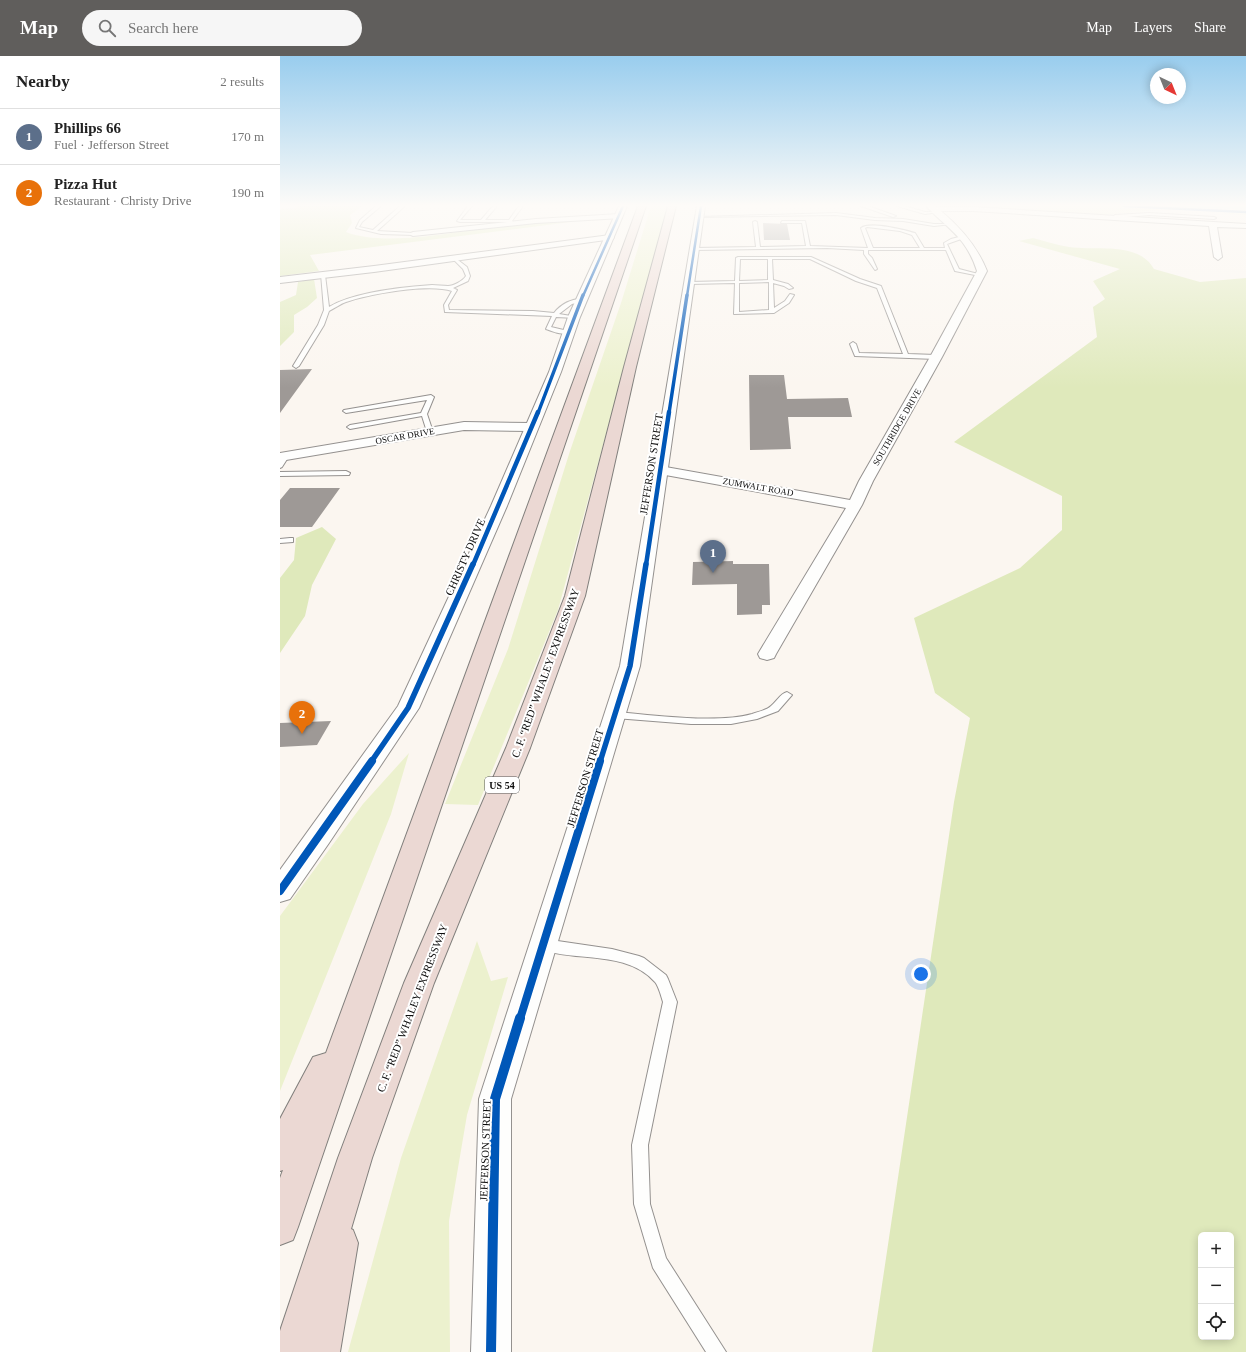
<!DOCTYPE html>
<html lang="en">
<head>
<meta charset="utf-8">
<style>
	body { margin:0; font-family:"Times New Roman",serif; background:#f6f6f6; color:#222 }
	.controls { position:absolute; right:12px; bottom:12px; display:grid; overflow:hidden; border-radius:6px; box-shadow:0 2px 10px #0003 }
	.controls button { width:36px; height:36px; display:grid; place-items:center; padding:0; border:0; border-bottom:1px solid #e0e0e0; background:#fff; color:#222; font:20px sans-serif }
	.compass { position:absolute; left:870px; top:12px; width:36px; height:36px; border-radius:50%; background:#fff; box-shadow:0 2px 10px #0003; rotate:137deg }
	.you { position:absolute; left:641px; top:918px; width:14px; height:14px; margin:-10px; border:3px solid #fff; border-radius:50%; background:#1a73e8; box-shadow:0 0 0 6px #1a73e833 }
	.badge { display:grid; place-items:center; width:26px; height:26px; border-radius:50%; background:#605e5c; color:#fff; font-size:13px; font-weight:700 }
	.pin { position:absolute; translate:-50% -33px; filter:drop-shadow(0 1px 2px #0008) }
	.pin::after { content:''; position:absolute; top:21px; width:14px; height:12px; background:inherit; clip-path:polygon(0 0,100% 0,50% 100%) }
	.list { margin:0; padding:0; list-style:none }
	h2 { display:flex; justify-content:space-between; align-items:center; height:52px; margin:0; padding:0 16px; font-size:17px }
	h2 small { font-size:13px; font-weight:400; color:#767676 }
	.list li { display:grid; grid-template-columns:26px 1fr auto; gap:12px; align-items:center; box-sizing:border-box; height:56px; padding:0 16px; border-top:1px solid #e0e0e0 }
	.list b { display:block; font-size:15px; white-space:nowrap }
	.list p { margin:0; font-size:13px; white-space:nowrap; color:#767676 }
	.list em { font-size:13px; font-style:normal; color:#767676 }
	.icon { flex:none; width:22px; height:22px; fill:none; stroke:currentColor; stroke-width:2; stroke-linecap:round; stroke-linejoin:round }
	.map { position:relative; flex:none; width:966px; height:1296px; overflow:hidden }
	header { display:flex; align-items:center; gap:24px; box-sizing:border-box; height:56px; padding:0 20px; background:#605e5c; color:#fff }
	header strong { font-size:19px }
	nav { display:flex; gap:22px; margin-inline-start:auto; font-size:14px }
	.search { width:280px; height:36px; background:#f6f6f6; display:flex; align-items:center; gap:10px; box-sizing:border-box; padding:0 14px; border-radius:22px; color:#767676; font-size:15px }
	main { display:flex }
	aside { flex:1; background:#fff }
	.map>svg:first-child { display:block }
	.green { fill:#ecf1ce }
	.forest { fill:#dfe9bb; fill-rule:evenodd }
	.water { fill:#c3f3f8 }
	.building { fill:#9e9996 }
	.lines { fill:none; stroke-linecap:round; stroke-linejoin:round }
	.service-casing { stroke:#94918f; stroke-width:2 }
	.minor-casing { stroke:#94918f; stroke-width:2 }
	.tertiary-casing { stroke:#94918f; stroke-width:2 }
	.motorway-casing { stroke:#817f7c; stroke-width:2 }
	.service { fill:#fefefd; fill-rule:evenodd }
	.minor { fill:#fefefd; fill-rule:evenodd }
	.tertiary { fill:#fefefd; fill-rule:evenodd }
	.motorway { fill:#ebd8d3; fill-rule:evenodd }
	.cycleway-far5-casing { stroke:#fff; stroke-width:3.5 }
	.cycleway-far4-casing { stroke:#fff; stroke-width:5 }
	.cycleway-far3-casing { stroke:#fff; stroke-width:6 }
	.cycleway-far2-casing { stroke:#fff; stroke-width:8 }
	.cycleway-far1-casing { stroke:#fff; stroke-width:10 }
	.cycleway-casing { stroke:#fff; stroke-width:12 }
	.cycleway-far5 { stroke:#0057b8; stroke-width:2.5 }
	.cycleway-far4 { stroke:#0057b8; stroke-width:3.5 }
	.cycleway-far3 { stroke:#0057b8; stroke-width:4.5 }
	.cycleway-far2 { stroke:#0057b8; stroke-width:5.5 }
	.cycleway-far1 { stroke:#0057b8; stroke-width:8 }
	.cycleway { stroke:#0057b8; stroke-width:10 }
	.labels { text-anchor:middle; stroke-width:4; stroke-linejoin:round; paint-order:stroke }
	.far-street-label { font-size:9px; fill:#0c0c0c; stroke:#fff }
	.shield { fill:#fff; stroke:#555; stroke-width:1 }
	.shield-label { font-size:10px; font-weight:bold; fill:#0c0c0c }
	.street-label { font-size:11px; fill:#0c0c0c; stroke:#fff }
</style>
</head>
<body>
<header>
<strong>Map</strong>
<div class="search"><svg class="icon" aria-label="search" viewBox="0 0 24 24"><circle cx="10" cy="10" r="6"/><path d="M15 15l6 6"/></svg>Search here</div>
<nav><a>Map</a><a>Layers</a><a>Share</a></nav>
</header>
<main>
<aside>
<h2>Nearby<small>2 results</small></h2>
<ul class="list">
<li><span class="badge" style="background:#5c6f8a">1</span><div><b>Phillips 66</b><p>Fuel · Jefferson Street</p></div><em>170 m</em></li>
<li><span class="badge" style="background:#e8710a">2</span><div><b>Pizza Hut</b><p>Restaurant · Christy Drive</p></div><em>190 m</em></li>
</ul>
</aside>
<div class="map">
<svg width="966" height="1296" viewBox="0 0 966 1296">
	<rect width="100%" height="100%" fill="#fbf6f0"/>
	<path class="green" d="M 371,150 L 388,150 L 278,554 L 198,749 L 165,748 L 228,593 L 290,395 L 341,247 Z
		M 661,150 L 966,150 L 966,159 L 889,153 L 821,159 Z
		M 129,697 L 111,758 L 0,1035 L 0,860 L 83,748 Z
		M 197,885 L 211,925 L 228,921 L 187,1059 L 169,1165 L 170,1296 L 68,1296 L 121,1102 Z"/>
	<path class="forest" d="M 17,150 L 83,150 L 70,159 L 72,167 L 66,176 C 104,191 176,176 217,170 C 243,167 268,166 294,164 L 291,166 L 30,199 L 39,215 L 0,220 L 0,153 L 16,152 Z
		M 753,182 C 765,185 777,189 789,191 C 817,195 858,185 874,213 L 920,226 L 966,222 L 966,1296 L 592,1296 L 674,746 L 690,662 L 655,637 L 634,562 L 740,512 L 782,474 L 782,440 L 674,386 L 817,281 L 813,251 L 825,243 L 813,225 L 840,213 L 739,185 ZM 921,1179 L 951,1179 L 951,1281 L 921,1281 Z
		M 34,223 L 37,242 L 27,251 L 14,259 L 14,276 L 0,290 L 0,246 L 16,239 L 18,226 Z
		M 42,471 L 56,483 L 32,529 L 25,560 L 0,597 L 0,522 L 14,504 L 16,482 Z"/>
	<path class="water" d="M 871,150 L 966,150 L 966,154 L 879,151 Z"/>
	<path class="building" d="M 483,167 L 507,168 L 510,184 L 484,184 Z
		M 32,313 L 0,357 L 0,314 Z
		M 469,319 L 504,319 L 507,343 L 568,342 L 572,361 L 508,361 L 511,393 L 470,394 Z
		M 10,432 L 60,432 L 32,471 L 0,471 L 0,444 Z
		M 453,505 L 453,508 L 489,508 L 490,549 L 482,549 L 482,558 L 457,559 L 457,528 L 412,529 L 413,506 Z
		M 51,665 L 37,689 L 0,691 L 0,667 Z"/>
	<g class="lines">
		<g class="service-casing">
			<path id="service" d="M 96,150 L 101,150 L 82,166 L 79,171 L 93,174 L 120,150 L 125,150 L 97,175 L 133,177 L 134,179 L 101,178 L 76,172 L 80,164 Z
				M 188,150 L 192,150 L 180,164 L 201,164 L 213,150 L 217,150 L 205,164 L 229,164 L 239,150 L 243,150 L 232,165 L 234,167 L 232,168 L 229,166 L 180,166 L 177,165 Z
				M 581,150 L 588,150 L 616,160 L 613,161 Z
				M 617,150 L 625,150 L 645,156 L 659,156 L 645,158 Z
				M 556,157 L 595,162 L 623,163 L 654,168 L 672,168 L 654,170 L 623,165 L 595,164 L 556,159 L 418,161 Z
				M 869,157 L 934,161 L 936,162 L 934,163 L 869,159 L 835,162 L 833,161 L 835,159 Z
				M 475,165 L 477,166 L 480,191 L 526,190 L 522,167 L 501,167 L 502,165 L 525,165 L 530,190 L 588,192 L 581,172 C 590,165 624,174 635,177 L 644,192 L 665,192 L 664,187 L 671,183 L 683,180 L 684,182 L 667,188 L 679,213 L 702,219 L 700,220 L 675,215 L 666,194 L 588,194 L 588,198 L 592,202 L 597,213 L 595,214 L 584,198 L 584,194 L 547,192 L 414,194 L 412,193 L 414,192 L 476,191 L 473,166 ZM 587,171 L 620,175 L 632,179 L 640,192 L 593,192 L 585,172 Z
				M 174,201 L 187,211 L 190,220 L 188,225 L 173,232 L 177,234 L 168,249 L 169,254 L 253,255 L 274,257 C 281,248 292,242 304,243 L 304,245 L 292,248 L 279,258 L 297,261 L 296,262 L 276,261 L 271,271 L 292,276 C 284,280 274,276 266,273 L 272,260 L 165,256 L 164,249 L 172,235 C 149,227 89,238 66,246 C 60,248 55,252 49,255 L 44,269 L 19,310 L 16,312 L 13,310 L 38,269 L 44,254 L 41,218 L 45,219 L 49,251 C 74,236 123,231 152,229 C 157,229 163,230 168,230 C 173,230 183,225 186,220 L 183,213 L 172,202 Z
				M 458,201 L 531,201 L 580,223 L 601,230 L 628,298 L 656,299 L 659,301 L 656,303 L 575,300 L 570,288 L 573,286 L 576,288 L 579,297 L 623,298 L 597,232 L 576,225 L 530,203 L 492,203 L 493,224 L 508,228 L 513,232 L 509,233 L 504,230 L 493,227 L 494,252 L 505,245 L 510,238 L 514,239 L 509,247 L 494,257 L 454,258 L 455,227 L 409,228 L 407,227 L 409,226 L 455,225 L 456,202 ZM 460,203 L 488,203 L 488,224 L 459,225 ZM 489,226 L 489,254 L 459,256 L 459,227 Z
				M 151,339 L 154,341 L 147,358 L 153,376 L 152,377 L 147,376 L 142,360 L 70,373 L 67,371 L 70,369 L 141,357 L 147,344 L 66,357 L 63,355 L 64,354 Z
				M 6,398 L 9,400 L 2,411 L 0,412 L 0,404 L 4,399 Z
				M 66,415 L 70,417 L 69,419 L 0,420 L 0,416 Z
				M 10,482 L 13,482 L 13,486 L 0,487 L 0,483 Z
				M 507,636 L 512,639 L 498,655 L 477,663 L 451,668 L 411,668 L 335,662 L 330,659 L 335,656 C 373,659 436,668 472,658 C 478,656 487,654 491,650 C 497,645 500,638 507,636 Z
				M 264,883 L 332,893 L 359,900 L 364,902 L 386,919 L 388,923 L 397,946 L 368,1089 L 370,1148 L 386,1202 L 446,1296 L 426,1296 L 373,1212 L 354,1148 L 352,1089 L 383,946 C 381,940 379,931 375,926 C 347,894 296,906 259,893 L 257,889 L 259,885 Z"/>
		</g>
		<g class="minor-casing">
			<path id="minor" d="M 646,150 L 693,151 L 966,168 L 966,172 L 937,171 L 942,201 L 938,204 L 934,201 L 929,170 L 693,155 L 661,155 C 681,172 697,190 707,215 L 662,301 L 593,425 L 582,449 L 496,598 L 494,602 L 487,604 L 480,602 L 478,598 L 566,452 L 380,418 L 375,417 L 373,414 L 375,411 L 380,410 L 570,444 L 579,425 L 650,301 L 697,215 C 686,181 669,174 646,150 Z
				M 339,158 L 342,158 L 342,162 L 256,167 L 133,180 L 129,178 L 133,176 L 256,163 Z
				M 330,179 L 334,181 L 333,183 L 94,216 L 0,227 L 0,221 L 94,210 Z
				M 184,366 L 251,367 L 256,368 L 258,371 L 256,374 L 251,375 L 184,374 L 0,405 L 0,397 Z"/>
		</g>
		<g class="tertiary-casing">
			<path id="tertiary" d="M 339,150 L 347,150 L 300,261 L 281,316 L 227,450 L 139,652 L 49,787 L 10,843 L 0,846 L 0,814 L 118,650 L 211,450 L 269,316 L 288,261 Z
				M 417,150 L 425,150 L 360,610 L 231,1043 L 231,1296 L 191,1296 L 199,1043 L 340,610 Z"/>
		</g>
		<g class="motorway-casing">
			<path id="motorway" d="M 358,150 L 366,150 L 18,1171 L 13,1184 L 0,1189 L 0,1122 L 3,1114 L 0,1115 L 0,1063 L 33,1001 L 46,997 Z
				M 388,150 L 396,150 L 356,311 L 305,540 L 250,692 L 154,927 L 92,1102 L 71,1173 L 73,1174 L 78,1187 L 60,1296 L 0,1296 L 0,1275 L 58,1102 L 124,927 L 226,692 L 285,540 L 344,311 Z"/>
		</g>
		<use href="#service" class="service"/>
		<use href="#minor" class="minor"/>
		<use href="#tertiary" class="tertiary"/>
		<use href="#motorway" class="motorway"/>
		<g class="cycleway-far5-casing">
			<path id="cycleway-far5" d="M 844,150 L 966,156
				M 303,240 L 343,150
				M 407,240 L 421,150"/>
		</g>
		<g class="cycleway-far4-casing">
			<path id="cycleway-far4" d="M 258,357 L 303,239
				M 389,357 L 407,239"/>
		</g>
		<g class="cycleway-far3-casing">
			<path id="cycleway-far3" d="M 193,509 L 258,356
				M 366,509 L 389,356"/>
		</g>
		<g class="cycleway-far2-casing">
			<path id="cycleway-far2" d="M 91,706 L 128,652 L 193,508
				M 320,706 L 350,610 L 366,508"/>
		</g>
		<g class="cycleway-far1-casing">
			<path id="cycleway-far1" d="M 0,835 L 92,705
				M 240,963 L 320,705"/>
		</g>
		<g class="cycleway-casing">
			<path id="cycleway" d="M 211,1296 L 215,1043 L 240,962"/>
		</g>
		<use href="#cycleway-far5" class="cycleway-far5"/>
		<use href="#cycleway-far4" class="cycleway-far4"/>
		<use href="#cycleway-far3" class="cycleway-far3"/>
		<use href="#cycleway-far2" class="cycleway-far2"/>
		<use href="#cycleway-far1" class="cycleway-far1"/>
		<use href="#cycleway" class="cycleway"/>
	</g>
	<linearGradient id="sky" x2="0" y2="1"><stop stop-color="#99cdee"/><stop offset="0.45" stop-color="#fdfbf8"/><stop offset="1" stop-color="#fdfbf8" stop-opacity="0"/></linearGradient>
	<rect width="966" height="332" fill="url(#sky)"/>
	<g class="labels">
		<g class="far-street-label">
			<text transform="translate(617 371) rotate(-60)" y="3">SOUTHRIDGE DRIVE</text>
			<text transform="translate(125 380) rotate(-10)" y="3">OSCAR DRIVE</text>
			<text transform="translate(478 431) rotate(10)" y="3">ZUMWALT ROAD</text>
		</g>
		<rect class="shield" x="205" y="721" width="34" height="16" rx="3"/>
		<g class="shield-label">
			<text x="222" y="733">US 54</text>
		</g>
		<g class="street-label">
			<text transform="translate(371 408) rotate(-81)" y="4">JEFFERSON STREET</text>
			<text transform="translate(185 501) rotate(-66)" y="4">CHRISTY DRIVE</text>
			<text transform="translate(265 617) rotate(-70)" y="4">C. F. “RED” WHALEY EXPRESSWAY</text>
			<text transform="translate(305 722) rotate(-73)" y="4">JEFFERSON STREET</text>
			<text transform="translate(132 952) rotate(-69)" y="4">C. F. “RED” WHALEY EXPRESSWAY</text>
			<text transform="translate(205 1094) rotate(-88)" y="4">JEFFERSON STREET</text>
		</g>
	</g>
</svg>
<div class="controls">
<button>+</button>
<button>−</button>
<button><svg class="icon" aria-label="locate" viewBox="0 0 24 24"><circle cx="12" cy="12" r="6"/><path d="M12 2v4M12 18v4M2 12h4M18 12h4"/></svg></button>
</div>
<svg class="compass" viewBox="-18 -18 36 36"><path d="M0-13l5 13h-10z" fill="#e53935"/><path d="M0 13l5-13h-10z" fill="#767676"/></svg>
<div class="you"></div>
<div class="pin badge" style="left:433px;top:517px;background:#5c6f8a">1</div>
<div class="pin badge" style="left:22px;top:678px;background:#e8710a">2</div>
</div>
</main>
</body>
</html>
